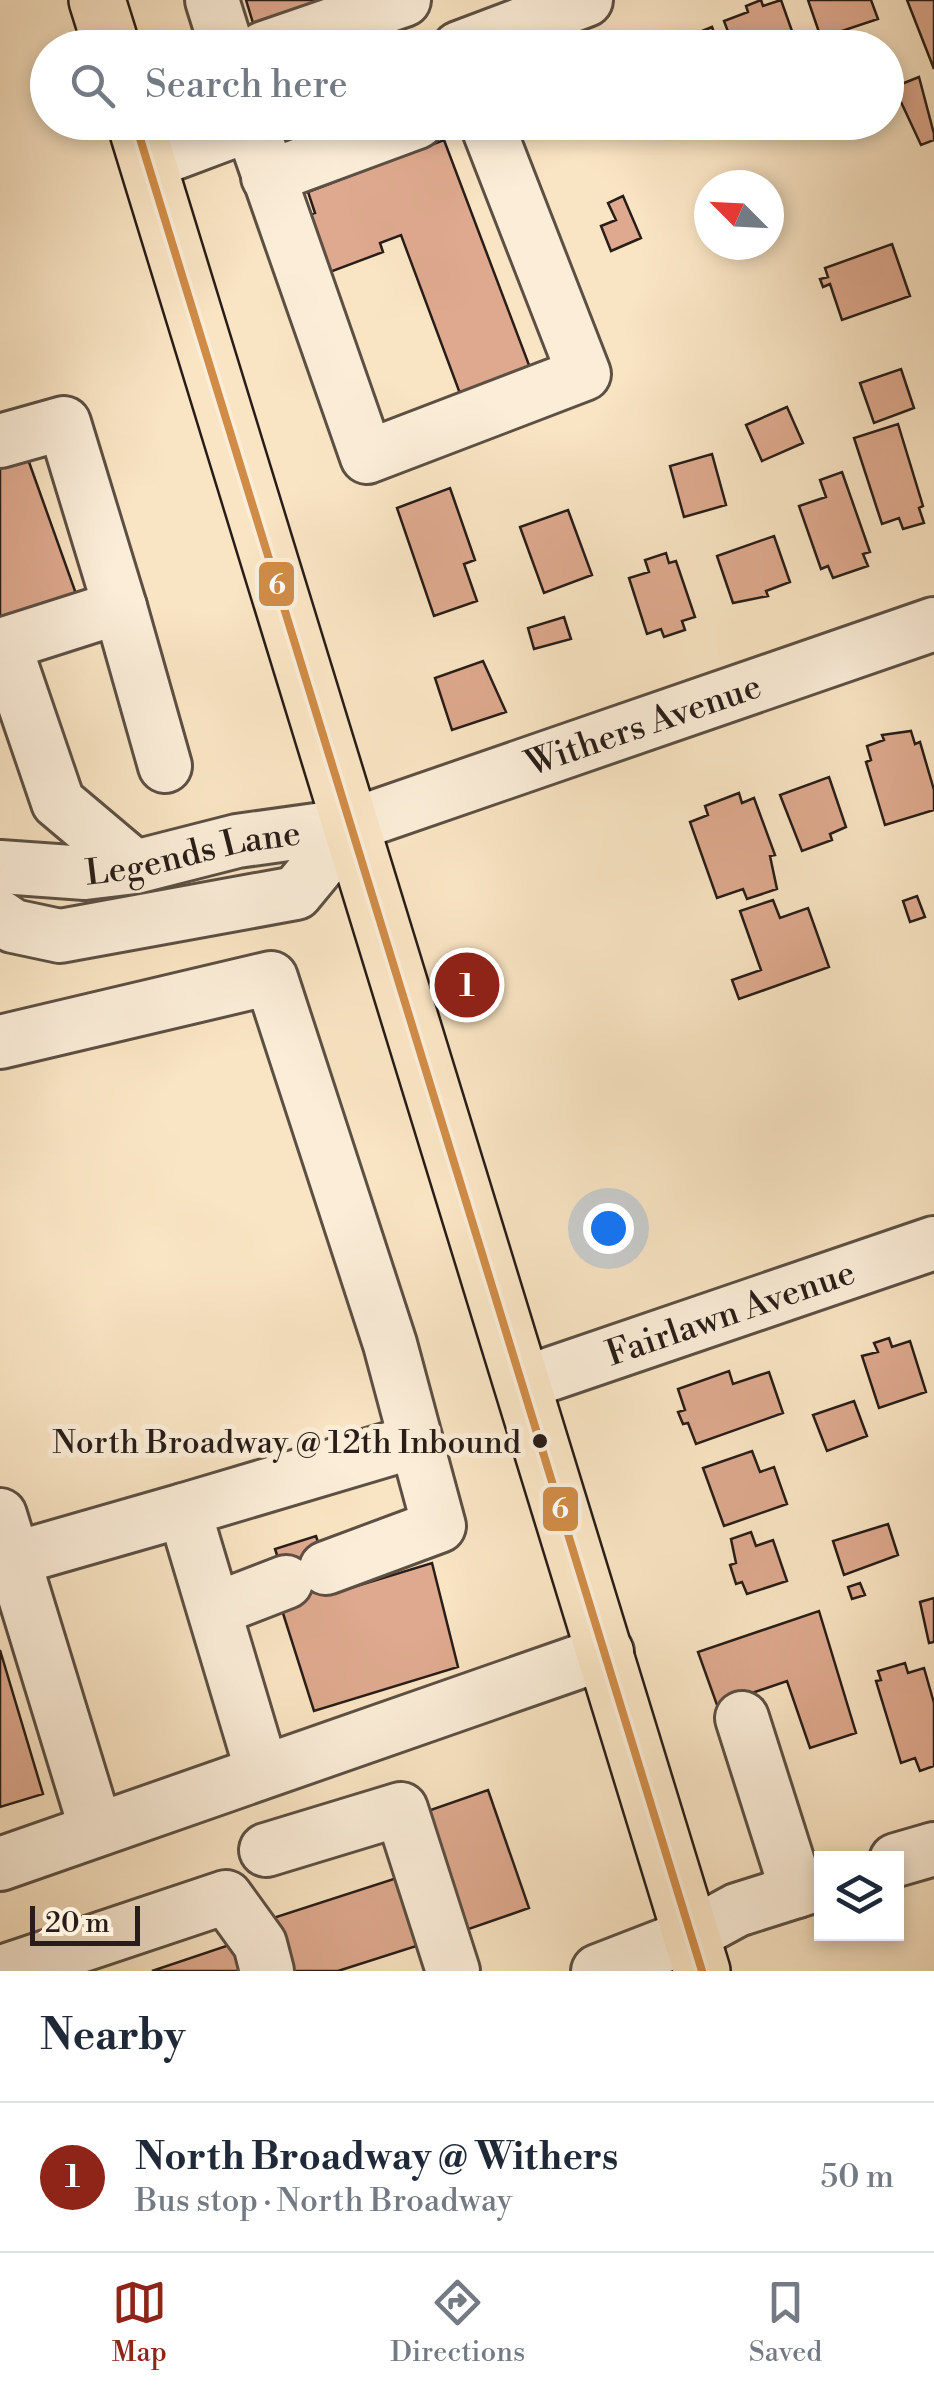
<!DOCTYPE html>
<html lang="en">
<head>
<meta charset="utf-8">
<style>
	body { margin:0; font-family:"Libre Bodoni",serif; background:#f2f2f3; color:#1f2937 }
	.controls { position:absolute; right:30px; bottom:30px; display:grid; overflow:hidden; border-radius:0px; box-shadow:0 5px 15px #0003 }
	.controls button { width:90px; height:90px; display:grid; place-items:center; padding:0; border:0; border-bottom:2px solid #e0e1e3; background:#fff; color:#1f2937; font:50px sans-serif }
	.compass { position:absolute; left:694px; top:170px; width:90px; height:90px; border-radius:50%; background:#fff; box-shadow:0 5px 15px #0003; rotate:294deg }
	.scale { position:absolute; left:30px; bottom:25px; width:110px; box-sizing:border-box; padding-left:10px; border:5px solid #281d18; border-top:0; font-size:28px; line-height:35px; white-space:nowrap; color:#281d18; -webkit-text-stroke:8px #fbedd8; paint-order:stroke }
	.you { position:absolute; left:608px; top:1228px; width:35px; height:35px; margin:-25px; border:8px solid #fff; border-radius:50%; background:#1a73e8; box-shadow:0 0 0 15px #1a73e833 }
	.badge { display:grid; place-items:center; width:65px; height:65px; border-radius:50%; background:#8f2418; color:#fff; font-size:32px; font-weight:700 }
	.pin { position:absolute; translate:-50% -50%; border:5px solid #fff; box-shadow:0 2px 10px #0006 }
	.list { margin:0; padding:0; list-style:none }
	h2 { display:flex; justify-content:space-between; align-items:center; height:130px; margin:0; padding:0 40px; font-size:42px }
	h2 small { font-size:32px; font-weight:400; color:#747a83 }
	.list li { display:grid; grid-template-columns:65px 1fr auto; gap:30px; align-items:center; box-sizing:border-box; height:150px; padding:0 40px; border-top:2px solid #e0e1e3 }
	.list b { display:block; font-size:38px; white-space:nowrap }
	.list p { margin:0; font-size:32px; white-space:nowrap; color:#747a83 }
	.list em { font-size:32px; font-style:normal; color:#747a83 }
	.icon { flex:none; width:55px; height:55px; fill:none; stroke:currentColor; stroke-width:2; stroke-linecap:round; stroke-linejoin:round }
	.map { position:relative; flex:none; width:934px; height:1971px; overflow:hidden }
	.search { position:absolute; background:#fff; box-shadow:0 5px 15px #0003; left:30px; right:30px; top:30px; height:110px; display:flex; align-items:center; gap:25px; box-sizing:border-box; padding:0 35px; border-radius:55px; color:#747a83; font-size:38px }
	.sheet { height:280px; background:#fff }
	nav { display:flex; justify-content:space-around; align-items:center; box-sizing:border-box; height:140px; border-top:2px solid #e0e1e3; background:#fff; font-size:28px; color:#747a83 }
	nav a { display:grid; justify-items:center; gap:5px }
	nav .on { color:#8f2418 }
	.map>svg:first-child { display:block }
	.building { fill:#dea98e; stroke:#281d18; stroke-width:2.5 }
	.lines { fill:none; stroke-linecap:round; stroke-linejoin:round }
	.minor-casing { stroke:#5c4f43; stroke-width:58 }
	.major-casing { stroke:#281d18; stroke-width:60 }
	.minor { stroke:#fbedd8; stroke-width:52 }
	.major { stroke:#f9e4c3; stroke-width:55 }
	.bus-1-casing { stroke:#fbedd8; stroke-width:15 }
	.bus-1 { stroke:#d08c47; stroke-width:8 }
	.bus-dot { fill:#281d18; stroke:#fbedd8; stroke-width:4 }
	.labels { text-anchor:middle; stroke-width:10; stroke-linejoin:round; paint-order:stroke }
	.bus-label { font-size:32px; fill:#281d18; stroke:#fbedd8; text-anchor:end }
	.street-label { font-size:35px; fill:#281d18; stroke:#fbedd8 }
	.line-badge { stroke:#fbedd8; stroke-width:4 }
	.badge-label { font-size:28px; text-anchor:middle; font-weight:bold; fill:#fff }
</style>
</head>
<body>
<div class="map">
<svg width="934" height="1971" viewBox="0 0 934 1971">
	<rect width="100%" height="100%" fill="#f9e4c3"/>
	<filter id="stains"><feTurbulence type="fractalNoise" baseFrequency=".002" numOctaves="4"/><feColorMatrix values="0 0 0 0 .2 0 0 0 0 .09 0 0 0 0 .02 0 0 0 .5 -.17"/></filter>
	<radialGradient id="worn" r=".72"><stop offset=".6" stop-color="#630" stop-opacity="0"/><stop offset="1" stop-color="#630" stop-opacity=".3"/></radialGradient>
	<path class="building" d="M 246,0 L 327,0 L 253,23 Z
		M 761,0 L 763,6 L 781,0 L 798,48 L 734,48 L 724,21 L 748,12 L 746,6 Z
		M 808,0 L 871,0 L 878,19 L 821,38 Z
		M 907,0 L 934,0 L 934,69 Z
		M 712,27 L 720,48 L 660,48 Z
		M 919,77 L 934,134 L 934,140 L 921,145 L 894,87 Z
		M 574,122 L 613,122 L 578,134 Z
		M 444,140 L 535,381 L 465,407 L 401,235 L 380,243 L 383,252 L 330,272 L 308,215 L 315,213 L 308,192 Z
		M 623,196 L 641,238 L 611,251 L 601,226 L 616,220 L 608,203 Z
		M 892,244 L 910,296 L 842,320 L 830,284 L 823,287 L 820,279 L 828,277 L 825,268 Z
		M 901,369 L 914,408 L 874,423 L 860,383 Z
		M 787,407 L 803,443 L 762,461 L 746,425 Z
		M 898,424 L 923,506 L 919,508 L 924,523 L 903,529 L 899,518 L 882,524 L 854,438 Z
		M 24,448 L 80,605 L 4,629 L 0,615 L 0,456 Z
		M 712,454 L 726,505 L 684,517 L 670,466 Z
		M 842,472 L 870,552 L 863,554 L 868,566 L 833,578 L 828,566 L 821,569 L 799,506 L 826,497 L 820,480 Z
		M 450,488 L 475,560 L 464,564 L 477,601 L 434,616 L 397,508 Z
		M 568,510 L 592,575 L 544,593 L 520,527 Z
		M 774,536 L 790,582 L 766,591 L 768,596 L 733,603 L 717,556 Z
		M 666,553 L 669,563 L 676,561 L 695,617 L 682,621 L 685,630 L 664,637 L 661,629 L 647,634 L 629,578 L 649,572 L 645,560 Z
		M 564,617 L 571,639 L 534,649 L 528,628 Z
		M 483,661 L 506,712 L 452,730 L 435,678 Z
		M 911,731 L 915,744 L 920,742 L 934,790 L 934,810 L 885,825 L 866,762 L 871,760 L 867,746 L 884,740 L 882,735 Z
		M 829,777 L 846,827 L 830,834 L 832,840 L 802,851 L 780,795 Z
		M 739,793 L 742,803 L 754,798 L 775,855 L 770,856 L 777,889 L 747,899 L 743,889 L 717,898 L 690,822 L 708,815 L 705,806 Z
		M 917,896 L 925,917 L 910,922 L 903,901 Z
		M 773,900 L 780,918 L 808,908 L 829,967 L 739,999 L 732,980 L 761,970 L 740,911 Z
		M 889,1338 L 892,1347 L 910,1341 L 926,1392 L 879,1408 L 862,1356 L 878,1352 L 874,1343 Z
		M 729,1371 L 733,1384 L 769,1372 L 783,1413 L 696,1444 L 688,1423 L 683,1424 L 678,1412 L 685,1410 L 678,1389 Z
		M 854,1401 L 867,1436 L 827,1451 L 813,1415 Z
		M 752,1451 L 760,1472 L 774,1467 L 787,1504 L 724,1526 L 703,1468 Z
		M 888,1524 L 898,1555 L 844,1575 L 833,1541 Z
		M 751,1532 L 756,1546 L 773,1540 L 787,1581 L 747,1594 L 742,1582 L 736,1584 L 730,1565 L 736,1563 L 731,1539 Z
		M 316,1536 L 334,1593 L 432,1563 L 458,1667 L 314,1711 L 281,1607 L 293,1603 L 275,1549 Z
		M 860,1583 L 865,1595 L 852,1599 L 848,1587 Z
		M 934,1598 L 934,1642 L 929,1643 L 920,1602 Z
		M 819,1611 L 856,1733 L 810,1748 L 787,1681 L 717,1705 L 698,1652 Z
		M 0,1650 L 43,1794 L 0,1807 Z
		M 905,1663 L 908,1673 L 924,1668 L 934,1703 L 934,1766 L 920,1771 L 915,1758 L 901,1763 L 876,1681 L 881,1680 L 878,1671 Z
		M 488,1790 L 529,1908 L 463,1931 L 422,1813 Z
		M 406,1875 L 429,1942 L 338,1971 L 287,1971 L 270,1919 Z
		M 250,1938 L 261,1971 L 152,1971 Z"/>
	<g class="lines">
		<g class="minor-casing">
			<g id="minor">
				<path d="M 212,0 L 227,48"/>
				<path d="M 264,48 L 404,0"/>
				<path d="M 459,48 L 586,0"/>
				<path d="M 250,122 L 367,457 L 584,374 L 486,122"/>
				<path d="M 148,163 L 257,122"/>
				<path d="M 268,177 L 417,122"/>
				<path d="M 0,441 L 64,423 L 120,607"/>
				<path id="s1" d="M 0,867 L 85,873 L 135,867 L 237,841 L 352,825 L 934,624"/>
				<path d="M 135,867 L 58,802 L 4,644 L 120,607 L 165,766"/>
				<path d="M 0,917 L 13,926 L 60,936 L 296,893 L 352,825"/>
				<path d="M 0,1042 L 271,978 L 390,1344 L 416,1441 L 184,1510 L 262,1771"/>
				<path id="s2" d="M 524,1383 L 934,1243"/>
				<path d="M 0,1515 L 96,1829"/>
				<path d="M 13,1559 L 184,1510"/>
				<path d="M 326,1568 L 439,1526 L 416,1441"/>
				<path d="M 216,1609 L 286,1582"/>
				<path d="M 742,1718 L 797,1891"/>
				<path d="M 266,1850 L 401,1809 L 453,1971"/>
				<path d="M 896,1860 L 934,1849"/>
				<path d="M 0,1864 L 607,1652"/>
				<path d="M 5,1971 L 226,1897 L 260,1944 L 267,1971"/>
				<path d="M 598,1971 L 691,1935 L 737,1910 L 822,1883"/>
			</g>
		</g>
		<g class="major-casing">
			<path id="major" d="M 97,0 L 112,48
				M 135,122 L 702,1971"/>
		</g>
		<use href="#minor" class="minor"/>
		<use href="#major" class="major"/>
		<g class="bus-1-casing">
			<path id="bus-1" d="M 135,122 L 702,1971"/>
		</g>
		<use href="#bus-1" class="bus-1"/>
	</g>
	<circle class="bus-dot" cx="540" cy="1441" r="9"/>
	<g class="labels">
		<g class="bus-label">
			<text x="521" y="1453">North Broadway @ 12th Inbound</text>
		</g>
		<g class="street-label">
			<text dy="12" stroke="none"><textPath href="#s1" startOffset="665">Withers Avenue</textPath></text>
			<text dy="12" stroke="none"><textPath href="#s1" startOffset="195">Legends Lane</textPath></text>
			<text dy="12" stroke="none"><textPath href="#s2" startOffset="218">Fairlawn Avenue</textPath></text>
		</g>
	</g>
	<g class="line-badge">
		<rect x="257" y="560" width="39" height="48" rx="10" fill="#d08c47"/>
		<rect x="541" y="1485" width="39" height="48" rx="10" fill="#d08c47"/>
	</g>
	<g class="badge-label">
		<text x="277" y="594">6</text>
		<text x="560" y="1518">6</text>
	</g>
	<rect width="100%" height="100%" filter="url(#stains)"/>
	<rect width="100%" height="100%" fill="url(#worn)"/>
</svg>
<div class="controls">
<button><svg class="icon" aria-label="layers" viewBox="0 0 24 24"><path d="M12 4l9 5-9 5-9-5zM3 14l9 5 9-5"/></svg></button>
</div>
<svg class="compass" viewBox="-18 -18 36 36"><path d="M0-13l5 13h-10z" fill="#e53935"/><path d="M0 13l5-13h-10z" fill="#747a83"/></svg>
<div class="scale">20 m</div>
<div class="you"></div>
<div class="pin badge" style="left:467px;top:985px">1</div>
<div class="search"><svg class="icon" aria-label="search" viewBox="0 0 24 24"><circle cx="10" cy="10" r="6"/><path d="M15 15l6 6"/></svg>Search here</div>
</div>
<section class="sheet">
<h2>Nearby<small></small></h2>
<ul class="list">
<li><span class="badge">1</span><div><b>North Broadway @ Withers</b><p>Bus stop · North Broadway</p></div><em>50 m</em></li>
</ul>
</section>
<nav>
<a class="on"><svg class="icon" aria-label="map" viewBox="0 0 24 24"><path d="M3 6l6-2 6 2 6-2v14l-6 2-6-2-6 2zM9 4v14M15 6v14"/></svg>Map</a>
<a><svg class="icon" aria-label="directions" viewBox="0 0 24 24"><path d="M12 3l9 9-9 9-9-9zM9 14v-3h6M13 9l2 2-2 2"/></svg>Directions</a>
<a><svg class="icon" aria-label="saved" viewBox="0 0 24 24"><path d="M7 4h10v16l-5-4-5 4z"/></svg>Saved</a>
</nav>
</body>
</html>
